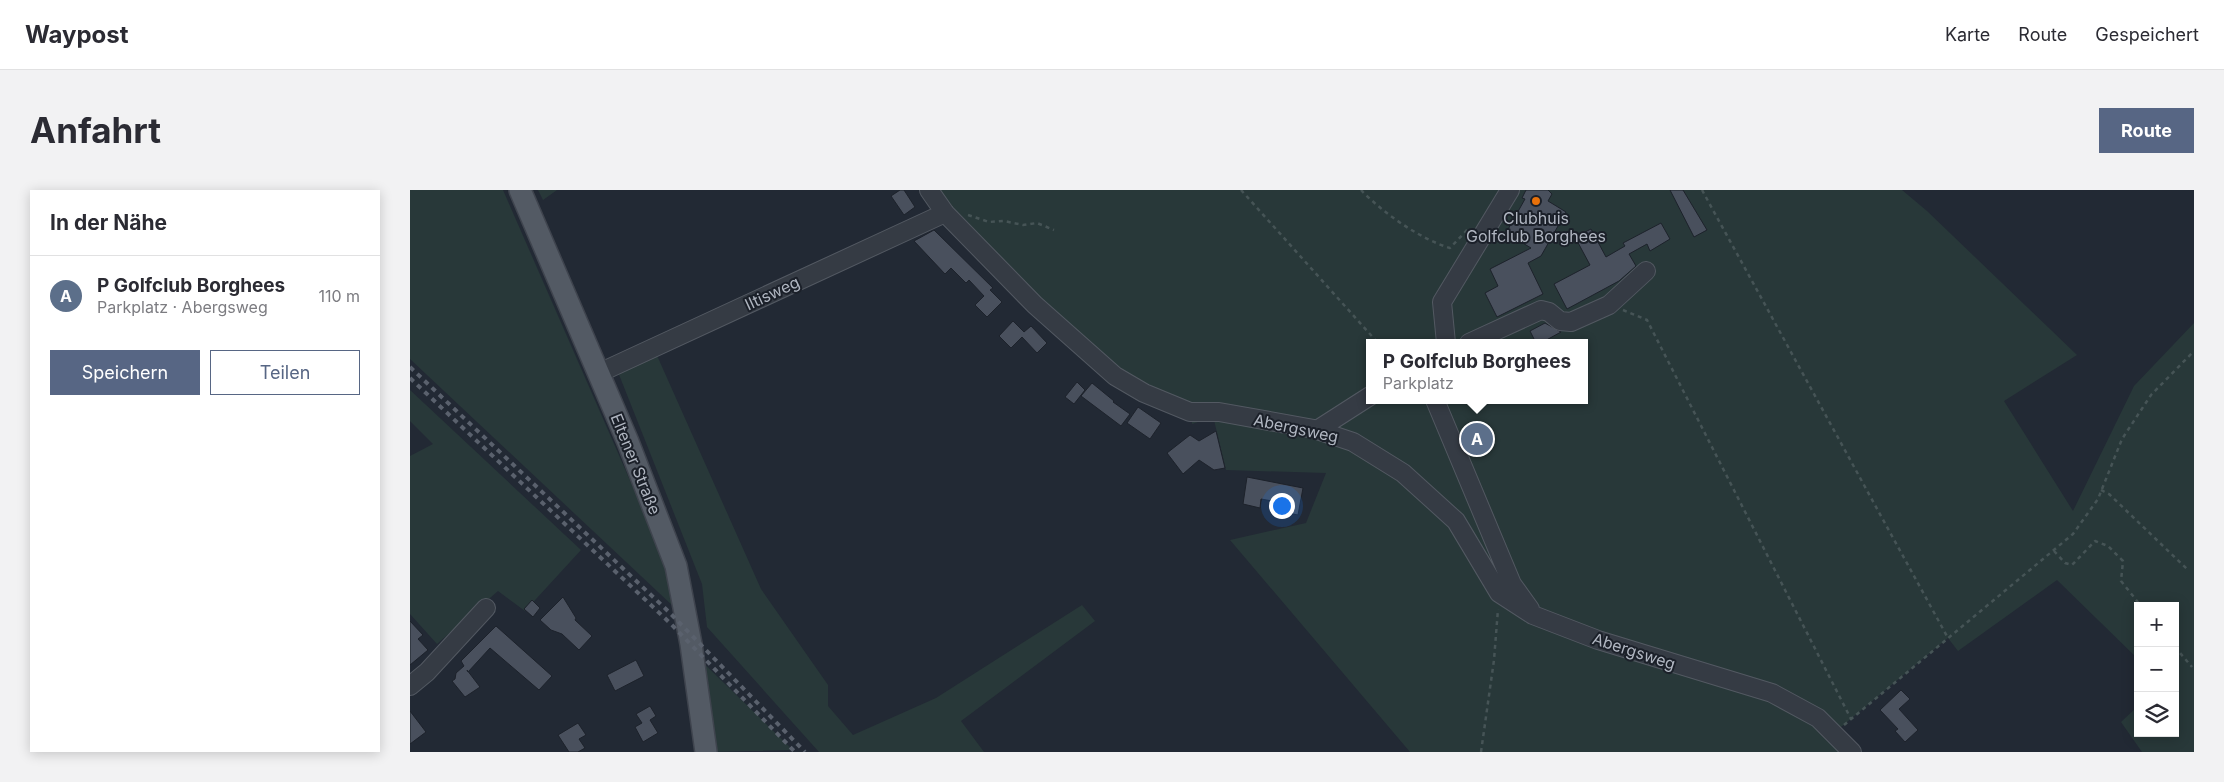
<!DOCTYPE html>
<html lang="de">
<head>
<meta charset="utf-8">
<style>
	body { margin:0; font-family:Inter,sans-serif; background:#f2f2f3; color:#2b2b33 }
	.controls { position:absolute; right:15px; bottom:15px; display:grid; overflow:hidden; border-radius:0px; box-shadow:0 2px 12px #0003 }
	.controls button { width:45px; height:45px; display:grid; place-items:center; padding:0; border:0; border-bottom:1px solid #e1e1e2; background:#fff; color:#2b2b33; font:25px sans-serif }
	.you { position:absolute; left:871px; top:315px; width:18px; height:18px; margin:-12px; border:4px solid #fff; border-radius:50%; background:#1a73e8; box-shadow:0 0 0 8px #1a73e833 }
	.badge { display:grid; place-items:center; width:32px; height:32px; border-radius:50%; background:#576684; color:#fff; font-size:16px; font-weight:700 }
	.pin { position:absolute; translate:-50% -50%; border:2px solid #fff; box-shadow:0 1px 5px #0006 }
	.popup { position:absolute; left:956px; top:149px; width:222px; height:65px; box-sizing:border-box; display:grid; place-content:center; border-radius:0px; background:#fff; filter:drop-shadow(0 1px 4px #0005); font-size:16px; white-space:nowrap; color:#7c7c81 }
	.popup b { font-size:19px; color:#2b2b33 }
	.popup::after { content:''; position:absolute; left:50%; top:100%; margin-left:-10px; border:10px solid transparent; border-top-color:#fff }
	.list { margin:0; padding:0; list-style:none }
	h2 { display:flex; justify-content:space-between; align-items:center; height:65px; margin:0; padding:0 20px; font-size:21px }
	h2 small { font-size:16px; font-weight:400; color:#7c7c81 }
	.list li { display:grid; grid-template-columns:32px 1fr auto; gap:15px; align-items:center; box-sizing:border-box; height:80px; padding:0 20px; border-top:1px solid #e1e1e2 }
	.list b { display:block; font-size:19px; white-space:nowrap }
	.list p { margin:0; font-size:16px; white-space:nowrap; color:#7c7c81 }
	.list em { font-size:16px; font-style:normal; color:#7c7c81 }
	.actions { display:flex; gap:10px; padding:15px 20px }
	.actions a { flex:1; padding:11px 0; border:1px solid #576684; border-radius:0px; text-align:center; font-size:18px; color:#576684 }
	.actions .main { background:#576684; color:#fff }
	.icon { flex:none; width:28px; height:28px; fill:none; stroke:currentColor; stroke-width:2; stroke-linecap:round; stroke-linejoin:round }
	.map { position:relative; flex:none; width:1784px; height:562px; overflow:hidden; border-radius:0px }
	header { display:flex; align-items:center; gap:30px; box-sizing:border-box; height:70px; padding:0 25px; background:#fff; border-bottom:1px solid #e1e1e2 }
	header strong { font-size:24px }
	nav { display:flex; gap:28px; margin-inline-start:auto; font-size:18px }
	.intro { display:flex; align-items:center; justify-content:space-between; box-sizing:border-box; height:120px; padding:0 30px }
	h1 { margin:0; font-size:35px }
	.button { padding:12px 22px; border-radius:0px; background:#576684; color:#fff; font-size:18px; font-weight:700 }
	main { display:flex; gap:30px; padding:0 30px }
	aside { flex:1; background:#fff; border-radius:0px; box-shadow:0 2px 12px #0003 }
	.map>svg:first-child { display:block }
	.green { fill:#283839; fill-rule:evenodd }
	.building { fill:#49505d; stroke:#1d222b }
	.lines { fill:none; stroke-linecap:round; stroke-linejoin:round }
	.minor-casing { stroke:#535962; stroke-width:20 }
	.major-casing { stroke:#3f444e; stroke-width:24 }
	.path { stroke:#465456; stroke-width:2.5; stroke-dasharray:4 4; stroke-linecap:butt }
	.minor { stroke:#353b44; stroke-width:18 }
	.major { stroke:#535a64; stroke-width:21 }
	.rail { stroke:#5a616d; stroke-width:4; stroke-dasharray:5 5; stroke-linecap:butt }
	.food-dot { fill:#e8710a; stroke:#1b2029; stroke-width:2 }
	.labels { text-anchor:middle; stroke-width:4; stroke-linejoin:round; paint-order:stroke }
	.poi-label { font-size:16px; fill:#b0b6c1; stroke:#1b2029 }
	.street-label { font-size:16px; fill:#b0b6c1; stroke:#1b2029 }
</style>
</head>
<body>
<header>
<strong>Waypost</strong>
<nav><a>Karte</a><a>Route</a><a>Gespeichert</a></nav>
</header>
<div class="intro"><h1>Anfahrt</h1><a class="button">Route</a></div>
<main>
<aside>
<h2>In der Nähe<small></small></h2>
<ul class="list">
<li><span class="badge" style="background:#5c6f8a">A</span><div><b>P Golfclub Borghees</b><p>Parkplatz · Abergsweg</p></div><em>110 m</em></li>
</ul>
<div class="actions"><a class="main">Speichern</a><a>Teilen</a></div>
</aside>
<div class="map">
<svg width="1784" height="562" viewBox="0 0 1784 562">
	<rect width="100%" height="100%" fill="#222934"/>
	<path class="green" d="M 0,0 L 93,0 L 233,320 L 259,388 L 264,417 L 0,169 Z
		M 128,0 L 147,0 L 133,10 Z
		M 529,0 L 1492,0 L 1517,21 L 1667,165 L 1594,211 L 1663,321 L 1724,196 L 1784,133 L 1784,562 L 1732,562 L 1711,532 L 1728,516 L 1728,543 L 1765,543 L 1765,416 L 1728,416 L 1728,469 L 1647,390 L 1548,461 L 1538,448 L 1425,542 L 1442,562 L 1000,562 L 820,350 L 896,333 L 916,283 L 816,280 L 804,230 L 794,230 L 782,234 L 782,215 L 736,197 L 712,182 L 639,117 L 543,21 ZM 960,153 L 1174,153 L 1174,210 L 960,210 Z
		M 245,161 L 351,399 L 418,495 L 418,516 L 443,545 L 526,508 L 672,415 L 685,431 L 551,531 L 574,562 L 409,562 L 297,437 L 292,394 L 206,177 Z
		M 0,200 L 171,360 L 115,421 L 88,401 L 27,454 L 0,424 L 0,266 L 23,254 L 0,231 Z
		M 282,462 L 383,560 L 296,562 Z"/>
	<path class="building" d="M 490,0 L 494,0 L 505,17 L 494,25 L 481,6 Z
		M 1116,0 L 1138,0 L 1142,4 L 1138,11 L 1156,22 L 1131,66 L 1118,73 L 1133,104 L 1087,127 L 1075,103 L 1088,96 L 1080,79 L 1121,58 L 1096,43 L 1115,9 L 1112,8 Z
		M 1260,0 L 1273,0 L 1297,40 L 1284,47 Z
		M 1251,33 L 1260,49 L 1240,61 L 1237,54 L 1219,64 L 1226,76 L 1209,91 L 1157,119 L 1144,94 L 1180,75 L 1165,47 L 1181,39 L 1196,67 L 1215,56 L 1213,53 Z
		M 524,40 L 583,98 L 580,100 L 592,112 L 577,127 L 565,115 L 574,106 L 559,90 L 556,93 L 541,78 L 535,84 L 504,51 Z
		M 603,131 L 614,142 L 621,136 L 637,153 L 627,163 L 612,147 L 601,158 L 589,146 Z
		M 1135,133 L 1151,142 L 1131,153 L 1126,153 L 1120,141 Z
		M 667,192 L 675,200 L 664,214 L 655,207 Z
		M 682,193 L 704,211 L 703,212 L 720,224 L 711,236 L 671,206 Z
		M 728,217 L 751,233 L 740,249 L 717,233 Z
		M 806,241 L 815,278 L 804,280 L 789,270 L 773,284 L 757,263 L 780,245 L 789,251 Z
		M 837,287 L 893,298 L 888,325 L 878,323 L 879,314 L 851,309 L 850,318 L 833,314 Z
		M 153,407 L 166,428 L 165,430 L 182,446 L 169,460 L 152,444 L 141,440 L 130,430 Z
		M 122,410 L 130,418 L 123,427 L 114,419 Z
		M 0,431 L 13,445 L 8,449 L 18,460 L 0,475 Z
		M 86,436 L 142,486 L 129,500 L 80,458 L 58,482 L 57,480 L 70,497 L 55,507 L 42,491 L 45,489 L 46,483 L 54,476 L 51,471 Z
		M 226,470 L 234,486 L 205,501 L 197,485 Z
		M 1491,500 L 1500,509 L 1489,519 L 1508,540 L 1495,552 L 1485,541 L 1488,539 L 1470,520 Z
		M 240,516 L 246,526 L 240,530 L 248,543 L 233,552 L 225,537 L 232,533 L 226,524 Z
		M 0,521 L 16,542 L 0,554 Z
		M 168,533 L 176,545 L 169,549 L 175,558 L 168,562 L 159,562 L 148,545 Z"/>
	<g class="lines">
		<g class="minor-casing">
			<path id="minor" d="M 519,0 L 535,23 L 625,115 L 705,186 L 734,203 L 780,222 L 809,222 L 904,239 L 943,252 L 993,283 L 1046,331 L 1089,403 L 1123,425 L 1188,450 L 1362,503 L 1408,528 L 1442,562
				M 1036,153 L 1032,112 L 1100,0
				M 1059,153 L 1131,120 L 1139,122 L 1150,131 L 1161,132 L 1199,115 L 1236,81
				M 189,183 L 535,23
				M 1025,210 L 1102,394 L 1120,419
				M 907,240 L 960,206
				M 0,496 L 17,482 L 76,418"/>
		</g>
		<g class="major-casing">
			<path id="major" d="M 110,0 L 218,252 L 266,376 L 281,454 L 296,562"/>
		</g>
		<path class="path" d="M 831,0 L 968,153
			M 951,0 C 973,23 1010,49 1040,58 L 1058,39
			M 1292,0 L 1538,448
			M 558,25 L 579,32 L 594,31 L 613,35 L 627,33 L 644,40
			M 1213,120 L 1237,130 L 1441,529
			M 1691,300 L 1699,304 L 1777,379
			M 1644,361 L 1655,373 L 1662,375 L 1685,351 L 1698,356 L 1713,371 L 1711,391 L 1731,416
			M 1765,457 L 1782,477
			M 1434,535 L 1663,344 L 1688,309 L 1712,249 L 1741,205 L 1784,161
			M 1071,562 L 1084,470 L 1088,419"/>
		<use href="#minor" class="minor"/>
		<use href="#major" class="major"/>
		<path class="rail" d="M 0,177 L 259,422 L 395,562
			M 0,188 L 260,433 L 385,562"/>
	</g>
	<circle class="food-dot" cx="1126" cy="11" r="5"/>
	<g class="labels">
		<g class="poi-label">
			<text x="1126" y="34">Clubhuis<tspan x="1126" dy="18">Golfclub Borghees</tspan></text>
		</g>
		<g class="street-label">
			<text transform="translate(362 103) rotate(-25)" y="6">Iltisweg</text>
			<text transform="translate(886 238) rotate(12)" y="6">Abergsweg</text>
			<text transform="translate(226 274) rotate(68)" y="6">Eltener Straße</text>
			<text transform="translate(1224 461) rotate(18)" y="6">Abergsweg</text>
		</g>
	</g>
</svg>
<div class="controls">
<button>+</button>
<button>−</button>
<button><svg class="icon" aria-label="layers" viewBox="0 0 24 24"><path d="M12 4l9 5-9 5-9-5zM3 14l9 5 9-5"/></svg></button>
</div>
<div class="you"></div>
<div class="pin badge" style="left:1067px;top:249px;background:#5c6f8a">A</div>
<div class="popup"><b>P Golfclub Borghees</b>Parkplatz</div>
</div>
</main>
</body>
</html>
